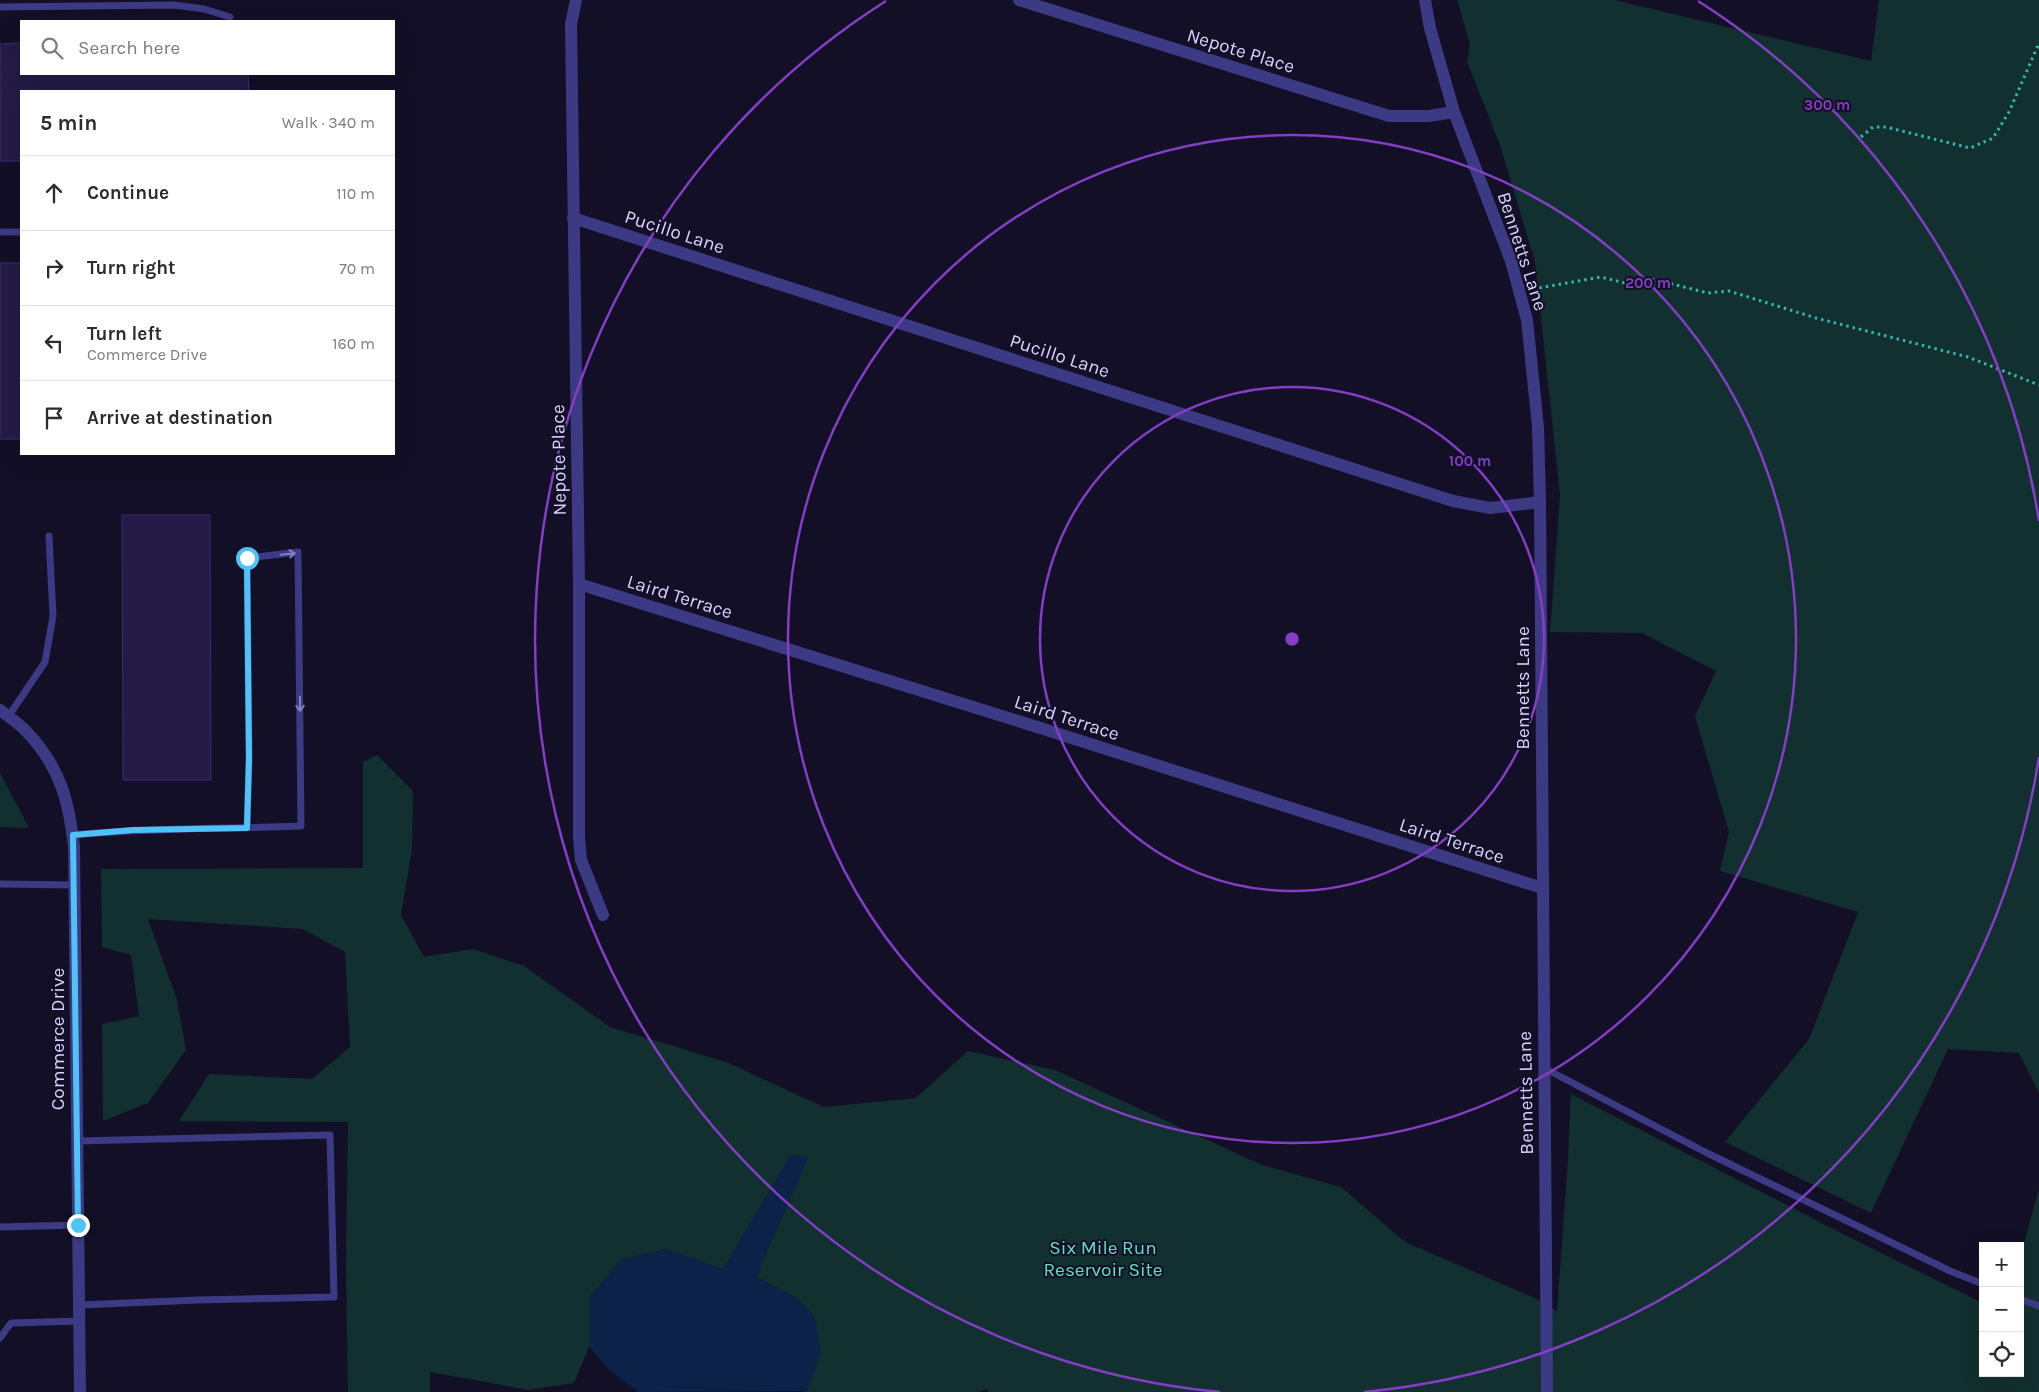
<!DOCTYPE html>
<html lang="en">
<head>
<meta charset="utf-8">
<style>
	body { margin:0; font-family:Karla,sans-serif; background:#f7f7f7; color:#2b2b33 }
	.controls { position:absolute; right:15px; bottom:15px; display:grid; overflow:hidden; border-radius:0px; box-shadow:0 5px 20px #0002 }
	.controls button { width:45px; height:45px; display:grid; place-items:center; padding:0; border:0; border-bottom:1px solid #e1e1e2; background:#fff; color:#2b2b33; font:25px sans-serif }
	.stop { position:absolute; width:15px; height:15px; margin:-11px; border:4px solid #4fc3f7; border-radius:50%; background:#fff }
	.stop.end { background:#4fc3f7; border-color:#fff; box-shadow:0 1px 5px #0008 }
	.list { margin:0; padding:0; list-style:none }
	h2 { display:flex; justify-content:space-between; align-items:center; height:65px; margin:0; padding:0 20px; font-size:21px }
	h2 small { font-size:16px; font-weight:400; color:#7c7c81 }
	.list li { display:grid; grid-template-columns:32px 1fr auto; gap:15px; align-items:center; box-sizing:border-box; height:75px; padding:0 20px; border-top:1px solid #e1e1e2 }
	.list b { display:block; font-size:19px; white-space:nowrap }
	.list p { margin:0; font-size:16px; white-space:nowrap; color:#7c7c81 }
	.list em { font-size:16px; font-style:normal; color:#7c7c81 }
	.icon { flex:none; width:28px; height:28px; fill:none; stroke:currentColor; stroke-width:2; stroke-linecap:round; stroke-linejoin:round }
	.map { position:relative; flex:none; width:2039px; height:1392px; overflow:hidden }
	.search { position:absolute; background:#fff; box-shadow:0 5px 20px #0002; left:20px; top:20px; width:375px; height:55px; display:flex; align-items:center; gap:12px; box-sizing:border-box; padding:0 18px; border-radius:0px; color:#7c7c81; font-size:19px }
	.panel { position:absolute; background:#fff; box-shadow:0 5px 20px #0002; left:20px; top:90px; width:375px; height:365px; border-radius:0px }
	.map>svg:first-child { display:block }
	.green { fill:#12302f }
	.water { fill:#0c2248 }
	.building { fill:#241b47; stroke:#3b2d73 }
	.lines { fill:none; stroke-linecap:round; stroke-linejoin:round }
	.path { stroke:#2fb8b0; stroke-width:3; stroke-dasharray:2.5 4; stroke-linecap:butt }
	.lane { stroke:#3d3a85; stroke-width:7 }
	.street { stroke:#3d3a85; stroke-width:12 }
	.oneway { stroke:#837fbc }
	.route { stroke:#4fc3f7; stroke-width:6 }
	.ring { fill:none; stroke:#843dc5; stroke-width:2.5 }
	.labels { text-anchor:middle; stroke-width:4; stroke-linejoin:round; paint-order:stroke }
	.street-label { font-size:19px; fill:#d9d4ff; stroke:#130f26 }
	.park-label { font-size:19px; fill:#5fe0c0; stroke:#130f26 }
	.centre { fill:#843dc5; stroke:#130f26; stroke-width:2.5 }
	.ring-label { font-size:15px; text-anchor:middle; font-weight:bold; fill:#843dc5; stroke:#130f26; stroke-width:4; stroke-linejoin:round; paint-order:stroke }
</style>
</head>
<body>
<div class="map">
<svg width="2039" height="1392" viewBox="0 0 2039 1392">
	<rect width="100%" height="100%" fill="#130f26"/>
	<path class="green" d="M 1457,0 L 1614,0 L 1871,61 L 1879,0 L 2039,0 L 2039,1093 L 2019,1053 L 1948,1049 L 1871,1213 L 1725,1142 L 1809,1039 L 1858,912 L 1720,871 L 1729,832 L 1695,716 L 1716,671 L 1642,633 L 1550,632 L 1560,495 L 1535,262 L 1500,145 L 1467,62 L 1470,44 Z
		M 377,755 L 413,791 L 412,849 L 401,915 L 424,957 L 473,949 L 524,966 L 610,1027 L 726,1062 L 824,1107 L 916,1098 L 968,1051 L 1055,1070 L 1262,1165 L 1341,1187 L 1405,1242 L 1537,1299 L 1557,1311 L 1568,1158 L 1571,1094 L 1859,1242 L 1983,1303 L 1983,1373 L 2020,1373 L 2020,1257 L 2039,1189 L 2039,1392 L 988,1392 L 987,1389 L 979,1392 L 806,1392 L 797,1298 L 756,1277 L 808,1156 L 791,1155 L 723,1269 L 666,1249 L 621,1260 L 589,1298 L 589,1347 L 574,1383 L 529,1390 L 430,1372 L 430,1392 L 348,1392 L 346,1267 L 348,1122 L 179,1121 L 209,1074 L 312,1079 L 350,1047 L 345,952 L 303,929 L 148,919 L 177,1000 L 186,1050 L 148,1103 L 103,1121 L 102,1024 L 139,1016 L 131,955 L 102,947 L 101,869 L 363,868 L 363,762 Z
		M 0,773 L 29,828 L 0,827 Z"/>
	<path class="water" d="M 791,1155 L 809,1156 L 756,1277 L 797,1298 L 815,1317 L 821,1353 L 807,1391 L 639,1392 L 610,1371 L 589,1347 L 589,1298 L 621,1260 L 666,1249 L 723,1269 Z"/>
	<path class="building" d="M 21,43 L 21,74 L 248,74 L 249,91 L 21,91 L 21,161 L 0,161 L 0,44 Z
		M 0,263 L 21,263 L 21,439 L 0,439 Z
		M 122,515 L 210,515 L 211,780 L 123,780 Z"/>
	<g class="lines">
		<path class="path" d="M 1861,137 L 1873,127 L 1886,127 L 1970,148 L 1993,138 L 2009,112 L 2039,43
			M 1533,289 L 1601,277 L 1637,286 L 1648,278 L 1708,293 L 1729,291 L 1816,318 L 1968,357 L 2039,385"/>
		<path class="lane" d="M 0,7 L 174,5 L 204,9 L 230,17
			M 0,232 L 21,232
			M 8,717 L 45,662 L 53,616 L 49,536
			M 73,835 C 149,828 225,829 301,826 L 298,552 L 247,558 L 249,759 L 247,828
			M 0,884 L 75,885
			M 1544,1068 L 1707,1153 L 1950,1271 L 1983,1284
			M 77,1141 L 330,1135 L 334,1297 L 198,1300 L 79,1305
			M 0,1227 L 79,1225
			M 2020,1299 L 2039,1306
			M 0,1338 L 11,1323 L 80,1321"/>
		<path class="street" d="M 576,0 L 571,24 L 579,584 L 579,837 L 581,860 L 603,915
			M 1019,0 L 1389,116 L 1429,116 L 1454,112
			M 1425,0 L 1430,28 L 1454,112 L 1511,261 L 1527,320 L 1538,427 L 1540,502 L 1547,1392
			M 573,218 L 1453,501 L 1490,508 L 1540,502
			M 579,584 L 1034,726 L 1542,888
			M 0,710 C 9,717 20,724 27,732 C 60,767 69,801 74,847 L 80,1392"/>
	</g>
	<defs><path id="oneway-shaft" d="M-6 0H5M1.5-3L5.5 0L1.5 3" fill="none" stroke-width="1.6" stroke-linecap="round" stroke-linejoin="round" transform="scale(1.25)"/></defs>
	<g class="oneway">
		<use href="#oneway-shaft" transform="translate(288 554) rotate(-6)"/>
		<use href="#oneway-shaft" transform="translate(300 704) rotate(90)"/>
	</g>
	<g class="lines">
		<path class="route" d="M 78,1225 L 73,835 L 133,830 L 247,828 L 249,759 L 247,558"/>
	</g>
	<g class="ring">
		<circle cx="1292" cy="639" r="252"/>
		<circle cx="1292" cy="639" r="504"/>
		<path d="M2039 757A756 756 0 0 1 1364 1392M1220 1392A756 756 0 0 1 886 1M1698 1A756 756 0 0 1 2039 521"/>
	</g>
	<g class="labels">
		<g class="street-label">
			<text transform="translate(1241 50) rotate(17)" y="7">Nepote Place</text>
			<text transform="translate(675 231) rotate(18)" y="7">Pucillo Lane</text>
			<text transform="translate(1523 251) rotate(72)" y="7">Bennetts Lane</text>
			<text transform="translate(1060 355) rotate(18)" y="7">Pucillo Lane</text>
			<text transform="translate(558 460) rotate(-91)" y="7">Nepote Place</text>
			<text transform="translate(680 596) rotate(17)" y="7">Laird Terrace</text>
			<text transform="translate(1522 688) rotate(-90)" y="7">Bennetts Lane</text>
			<text transform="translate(1067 717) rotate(18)" y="7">Laird Terrace</text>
			<text transform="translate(1452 840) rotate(18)" y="7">Laird Terrace</text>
			<text transform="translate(57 1039) rotate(-90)" y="7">Commerce Drive</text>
			<text transform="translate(1525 1093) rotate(-91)" y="7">Bennetts Lane</text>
		</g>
		<g class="park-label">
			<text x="1103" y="1254">Six Mile Run<tspan x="1103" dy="22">Reservoir Site</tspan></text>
		</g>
	</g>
	<circle cx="1292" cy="639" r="8" class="centre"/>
	<g class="ring-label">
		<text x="1827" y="110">300 m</text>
		<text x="1648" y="288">200 m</text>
		<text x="1470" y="466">100 m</text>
	</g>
</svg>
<div class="controls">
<button>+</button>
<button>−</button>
<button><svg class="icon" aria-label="locate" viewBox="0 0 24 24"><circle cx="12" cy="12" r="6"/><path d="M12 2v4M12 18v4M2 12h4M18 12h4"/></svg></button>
</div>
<div class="stop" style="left:247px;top:558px"></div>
<div class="stop end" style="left:78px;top:1225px"></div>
<div class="search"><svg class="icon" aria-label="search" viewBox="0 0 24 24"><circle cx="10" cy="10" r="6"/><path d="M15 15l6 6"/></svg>Search here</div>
<section class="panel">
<h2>5 min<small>Walk · 340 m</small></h2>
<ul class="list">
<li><svg class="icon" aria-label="ahead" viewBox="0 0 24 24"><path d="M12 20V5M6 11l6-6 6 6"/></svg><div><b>Continue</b></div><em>110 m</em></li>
<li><svg class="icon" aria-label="right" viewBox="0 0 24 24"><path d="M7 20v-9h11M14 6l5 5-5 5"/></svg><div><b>Turn right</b></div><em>70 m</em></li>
<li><svg class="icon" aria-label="left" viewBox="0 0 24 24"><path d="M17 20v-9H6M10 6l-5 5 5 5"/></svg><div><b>Turn left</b><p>Commerce Drive</p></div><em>160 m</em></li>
<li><svg class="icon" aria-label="arrive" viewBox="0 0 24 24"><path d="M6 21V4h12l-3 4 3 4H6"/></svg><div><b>Arrive at destination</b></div></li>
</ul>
</section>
</div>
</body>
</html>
